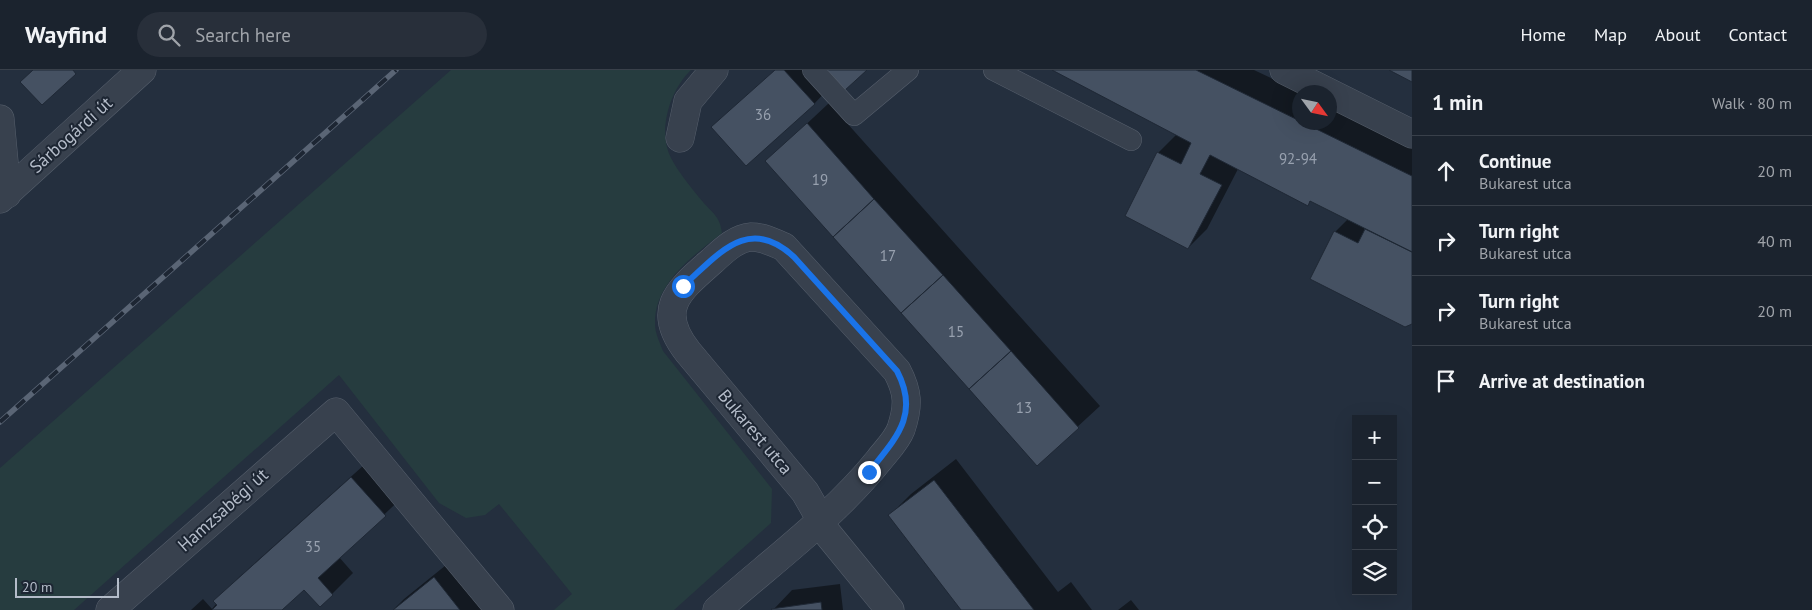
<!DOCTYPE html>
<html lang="en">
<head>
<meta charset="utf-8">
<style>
	body { margin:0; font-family:"PT Sans",sans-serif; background:#282f3a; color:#f1f3f6 }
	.controls { position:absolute; right:15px; bottom:15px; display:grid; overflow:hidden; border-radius:0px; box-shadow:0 5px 20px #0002 }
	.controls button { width:45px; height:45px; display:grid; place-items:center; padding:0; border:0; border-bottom:1px solid #39404a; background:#1b232e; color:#f1f3f6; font:25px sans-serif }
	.compass { position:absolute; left:1292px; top:15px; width:45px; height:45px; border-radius:50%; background:#1b232e; box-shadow:0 5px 20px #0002; rotate:123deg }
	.scale { position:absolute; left:15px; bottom:12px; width:104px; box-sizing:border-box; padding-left:5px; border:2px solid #b4bcc9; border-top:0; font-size:14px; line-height:18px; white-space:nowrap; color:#b4bcc9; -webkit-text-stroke:4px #1d2633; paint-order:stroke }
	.stop { position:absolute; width:15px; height:15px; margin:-11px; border:4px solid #1a73e8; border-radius:50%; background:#fff }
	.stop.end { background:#1a73e8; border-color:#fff; box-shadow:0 1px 5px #0008 }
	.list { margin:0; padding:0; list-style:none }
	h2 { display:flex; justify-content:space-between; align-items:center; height:65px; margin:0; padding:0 20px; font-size:21px }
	h2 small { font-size:16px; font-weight:400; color:#a0a4aa }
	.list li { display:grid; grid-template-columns:32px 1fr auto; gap:15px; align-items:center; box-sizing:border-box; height:70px; padding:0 20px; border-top:1px solid #39404a }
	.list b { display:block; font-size:19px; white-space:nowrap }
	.list p { margin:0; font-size:16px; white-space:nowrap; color:#a0a4aa }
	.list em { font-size:16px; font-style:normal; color:#a0a4aa }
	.icon { flex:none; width:28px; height:28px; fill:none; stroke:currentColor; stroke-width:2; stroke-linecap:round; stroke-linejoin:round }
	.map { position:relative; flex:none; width:1412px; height:540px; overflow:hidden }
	header { display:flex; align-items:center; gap:30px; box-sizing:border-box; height:70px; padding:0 25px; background:#1b232e; border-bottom:1px solid #39404a }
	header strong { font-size:24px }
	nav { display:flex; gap:28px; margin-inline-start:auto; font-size:18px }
	.search { width:350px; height:45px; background:#282f3a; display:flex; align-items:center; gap:12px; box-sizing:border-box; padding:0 18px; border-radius:28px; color:#a0a4aa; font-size:19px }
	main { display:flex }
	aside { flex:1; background:#1b232e }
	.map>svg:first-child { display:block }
	.green { fill:#263c3f }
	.shadow { fill:#0007; fill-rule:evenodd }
	.building { fill:#455162; stroke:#1f2835 }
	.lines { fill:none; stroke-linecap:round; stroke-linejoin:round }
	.lane-casing { stroke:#565f6c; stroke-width:22 }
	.street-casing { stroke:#565f6c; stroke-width:29 }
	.lane { stroke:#38414e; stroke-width:21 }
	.street { stroke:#38414e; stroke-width:28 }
	.rail-casing { stroke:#5a6575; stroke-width:5.5 }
	.rail { stroke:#1d2633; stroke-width:4; stroke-dasharray:11; stroke-linecap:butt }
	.route { stroke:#1a73e8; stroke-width:6 }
	.labels { text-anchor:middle; stroke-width:4; stroke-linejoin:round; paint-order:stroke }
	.number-label { font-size:15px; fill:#98a1af }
	.street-label { font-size:18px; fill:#b4bcc9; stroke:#1d2633 }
</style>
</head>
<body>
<header>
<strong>Wayfind</strong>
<div class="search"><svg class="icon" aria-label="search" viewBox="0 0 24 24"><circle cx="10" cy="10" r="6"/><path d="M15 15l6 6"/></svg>Search here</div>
<nav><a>Home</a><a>Map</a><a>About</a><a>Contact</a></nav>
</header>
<main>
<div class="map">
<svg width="1412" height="540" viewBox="0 0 1412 540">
	<rect width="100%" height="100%" fill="#242f3e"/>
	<path class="green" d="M 451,0 L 691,0 C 670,20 657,61 671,88 C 679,103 692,119 703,132 C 713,144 720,146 722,163 C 693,186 654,213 655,254 C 655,263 660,273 663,281 L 772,419 L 771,453 L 674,540 L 554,540 L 572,524 L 499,434 L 485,445 L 466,448 L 439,433 L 339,305 L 74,540 L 0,540 L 0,398 Z"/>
	<path class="shadow" d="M 775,0 L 814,0 L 830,17 L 814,34 L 713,57 Z
		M 1056,0 L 1254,0 L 1300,22 L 1300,52 L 1330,52 L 1330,37 L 1412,77 L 1412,252 L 1335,162 L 1348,149 L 1312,130 L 1307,135 L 1238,99 L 1207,159 L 1188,178 L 1126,146 L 1158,83 L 1177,64 ZM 1365,158 L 1379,165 L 1378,167 L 1364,160 Z
		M 829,33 L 1100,336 L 1037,394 L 767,91 Z
		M 374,386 L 407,423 L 339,487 L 353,503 L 332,524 L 304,518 L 280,540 L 191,540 L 203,529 L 212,539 L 236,510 Z
		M 956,389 L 1058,522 L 1071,512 L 1092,540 L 962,540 L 890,445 L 911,424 Z
		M 456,487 L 499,540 L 393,540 L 404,529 Z
		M 840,514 L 843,540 L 773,540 L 792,520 Z
		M 1131,530 L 1139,540 L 1118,540 Z"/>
	<path class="building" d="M 33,0 L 73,0 L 76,4 L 42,35 L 20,12 Z
		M 775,0 L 784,0 L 815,34 L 746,96 L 711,57 Z
		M 827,0 L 867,0 L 844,21 Z
		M 1052,0 L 1196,0 L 1412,106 L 1412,182 L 1310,131 L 1308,136 L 1210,85 L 1200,104 L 1222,115 L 1188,179 L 1125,146 L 1157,82 L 1181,94 L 1191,73 Z
		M 1389,0 L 1412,0 L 1412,12 Z
		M 807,53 L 874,129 L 833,167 L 765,91 Z
		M 874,129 L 943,205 L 901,243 L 833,167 Z
		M 1365,159 L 1412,182 L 1412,254 L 1405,257 L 1310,209 L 1334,161 L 1358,173 Z
		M 943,205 L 1011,281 L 969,319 L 901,243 Z
		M 1011,281 L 1079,358 L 1037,396 L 969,319 Z
		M 351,407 L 386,446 L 318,508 L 333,525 L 320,537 L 304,520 L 282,540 L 212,540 L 217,535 L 213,531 Z
		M 934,410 L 941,419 L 1034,540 L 961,540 L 888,445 Z
		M 434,507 L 460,540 L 393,540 Z
		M 821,532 L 822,540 L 772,540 L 771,539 Z"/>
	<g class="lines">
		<g class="lane-casing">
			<path id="lane" d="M 813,0 L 854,45 L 908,0
				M 994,0 L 1131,70"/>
		</g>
		<g class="street-casing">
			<path id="street" d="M 1284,0 L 1412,64
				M 0,49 L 7,124
				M 680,68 L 688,31 L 714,0
				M 0,129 L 142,0
				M 110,540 L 336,342 L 500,540
				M 717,540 C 771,492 833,447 879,390 C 886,381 897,370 901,359 C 909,335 908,322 897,301 L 784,177 C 773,172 763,167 751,167 C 736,168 723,181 712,191 C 679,220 654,239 688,282 L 805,422 L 817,443 L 818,452 L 890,540"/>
		</g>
		<use href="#lane" class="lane"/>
		<use href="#street" class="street"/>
		<g class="rail-casing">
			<path id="rail" d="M 0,352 L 396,0"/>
		</g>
		<use href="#rail" class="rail"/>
	</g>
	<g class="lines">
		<path class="route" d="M 683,216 C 718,185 748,144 794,187 L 897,301 C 920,345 896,368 869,402"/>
	</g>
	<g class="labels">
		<g class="number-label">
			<text x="763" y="50">36</text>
			<text x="1298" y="94">92-94</text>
			<text x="820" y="115">19</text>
			<text x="888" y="191">17</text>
			<text x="956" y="267">15</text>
			<text x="1024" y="343">13</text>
			<text x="313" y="482">35</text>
		</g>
		<g class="street-label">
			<text transform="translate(71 65) rotate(-42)" y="6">Sárbogárdi út</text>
			<text transform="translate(755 362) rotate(50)" y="6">Bukarest utca</text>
			<text transform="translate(223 440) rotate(-42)" y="6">Hamzsabégi út</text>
		</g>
	</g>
</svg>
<div class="controls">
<button>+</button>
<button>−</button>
<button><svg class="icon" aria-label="locate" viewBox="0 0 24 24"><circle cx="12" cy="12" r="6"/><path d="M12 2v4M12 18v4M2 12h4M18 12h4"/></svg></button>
<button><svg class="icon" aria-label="layers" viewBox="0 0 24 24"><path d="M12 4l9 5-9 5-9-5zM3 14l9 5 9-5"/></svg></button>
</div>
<svg class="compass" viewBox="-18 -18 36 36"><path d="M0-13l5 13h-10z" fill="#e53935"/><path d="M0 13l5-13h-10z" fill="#a0a4aa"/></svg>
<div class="scale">20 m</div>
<div class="stop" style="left:683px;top:216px"></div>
<div class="stop end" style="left:869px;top:402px"></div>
</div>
<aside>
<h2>1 min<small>Walk · 80 m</small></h2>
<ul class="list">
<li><svg class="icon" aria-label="ahead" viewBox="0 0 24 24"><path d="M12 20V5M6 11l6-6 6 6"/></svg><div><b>Continue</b><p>Bukarest utca</p></div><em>20 m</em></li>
<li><svg class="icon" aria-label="right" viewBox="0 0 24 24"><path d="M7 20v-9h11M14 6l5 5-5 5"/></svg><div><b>Turn right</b><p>Bukarest utca</p></div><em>40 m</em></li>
<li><svg class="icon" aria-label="right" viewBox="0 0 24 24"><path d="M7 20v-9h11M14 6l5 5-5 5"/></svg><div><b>Turn right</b><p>Bukarest utca</p></div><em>20 m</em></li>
<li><svg class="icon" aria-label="arrive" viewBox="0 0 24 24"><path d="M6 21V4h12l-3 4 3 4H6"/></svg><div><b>Arrive at destination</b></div></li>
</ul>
</aside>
</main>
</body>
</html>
